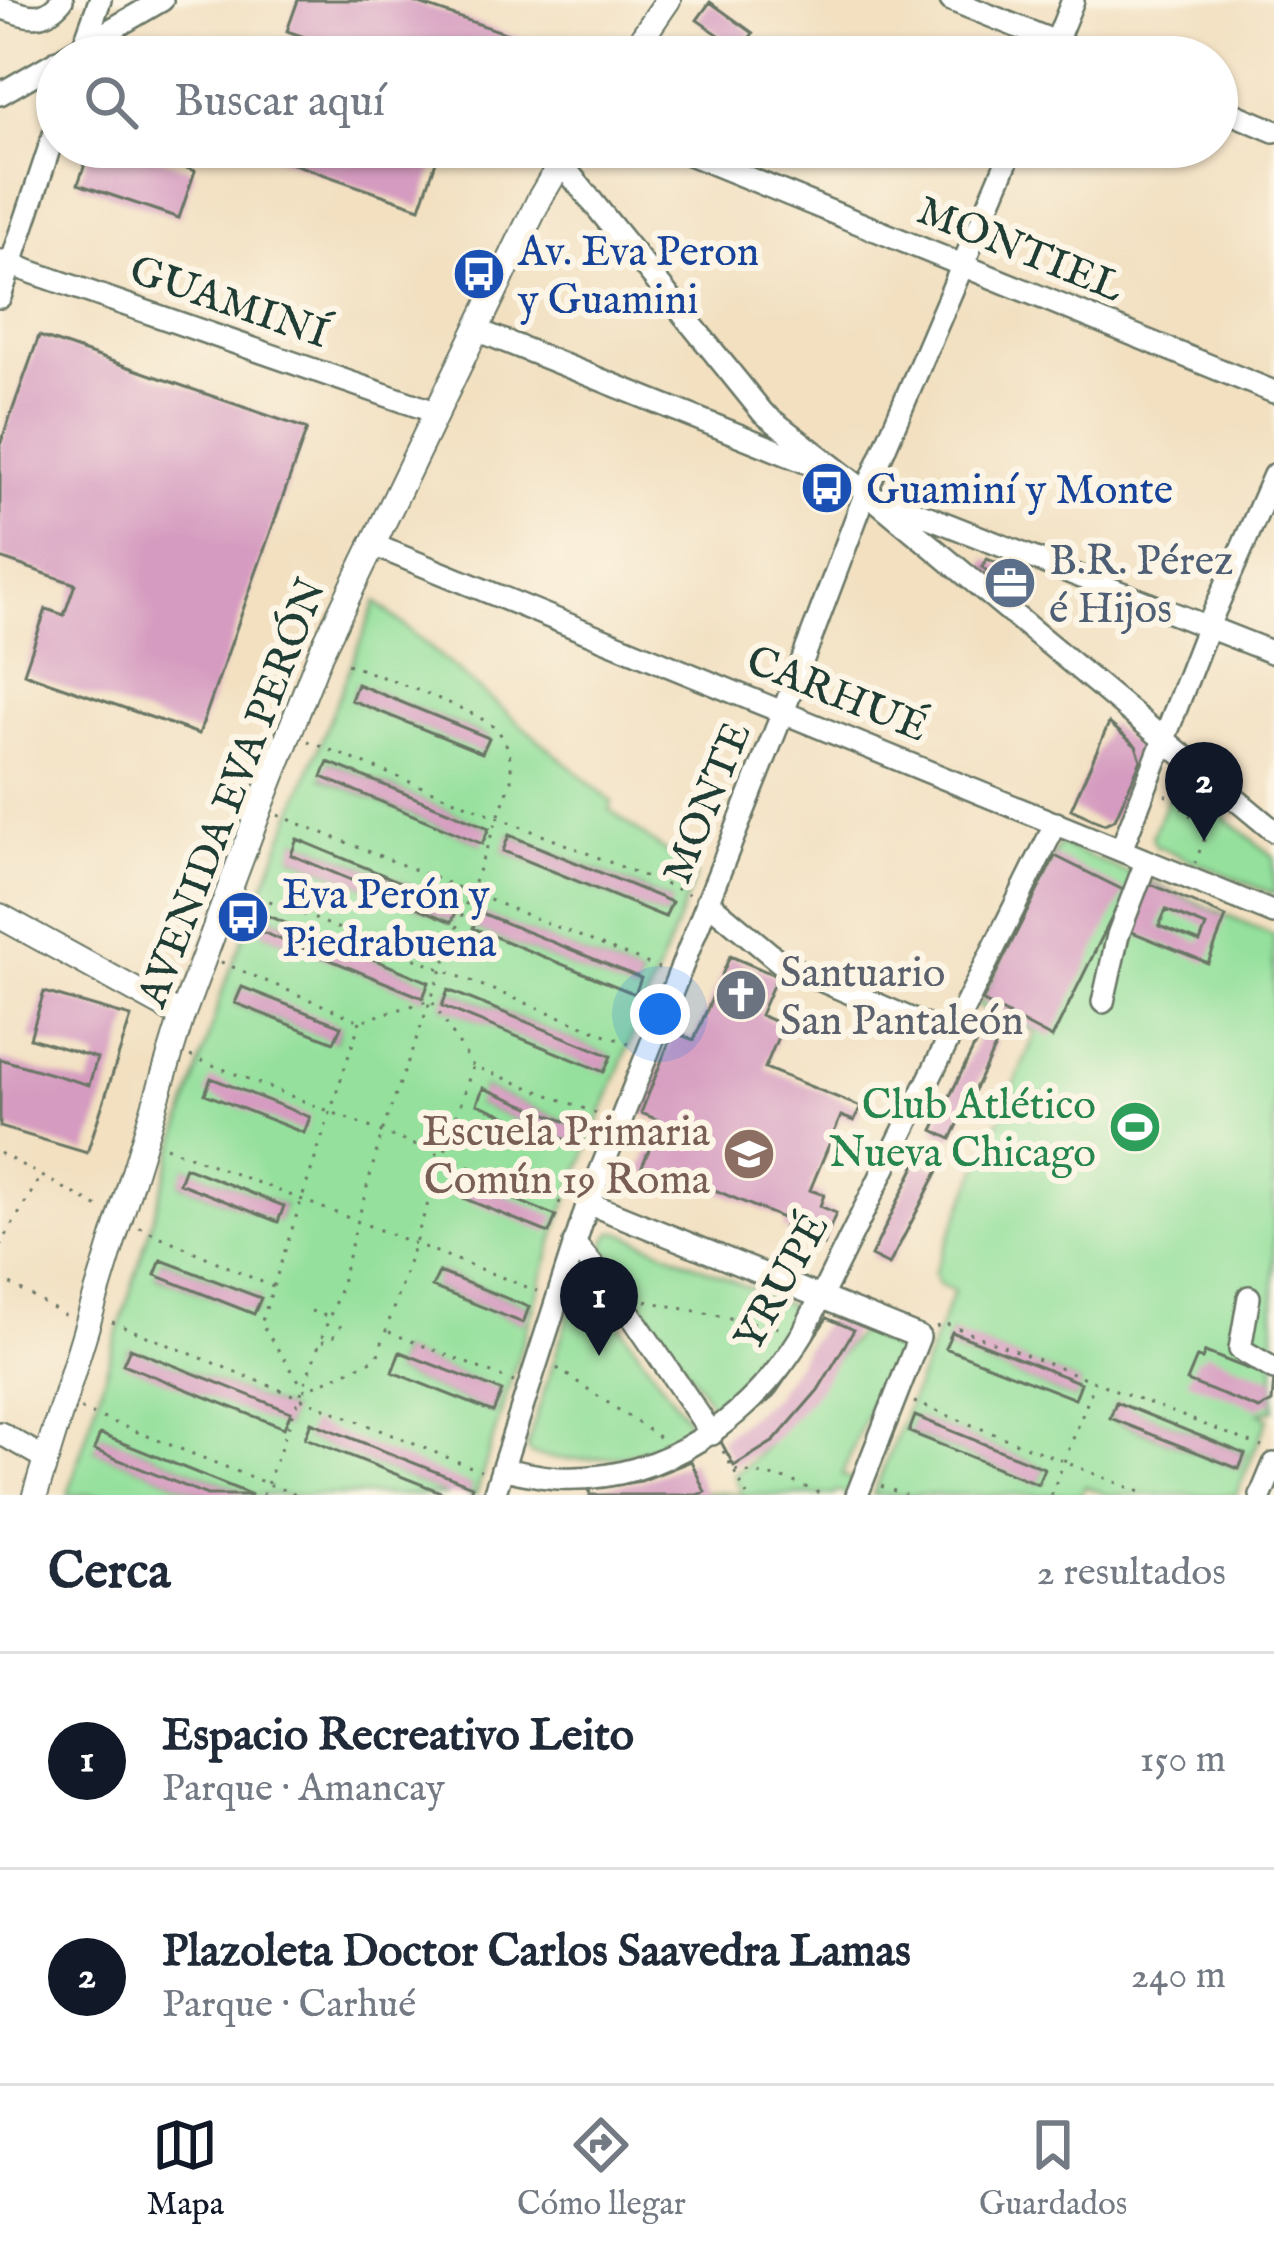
<!DOCTYPE html>
<html lang="es">
<head>
<meta charset="utf-8">
<style>
	body { margin:0; font-family:"IM FELL English",serif; background:#f6f6f7; color:#1f2937 }
	.you { position:absolute; left:660px; top:1014px; width:42px; height:42px; margin:-30px; border:9px solid #fff; border-radius:50%; background:#1a73e8; box-shadow:0 0 0 18px #1a73e833 }
	.badge { display:grid; place-items:center; width:78px; height:78px; border-radius:50%; background:#111827; color:#fff; font-size:39px; font-weight:700 }
	.pin { position:absolute; translate:-50% -99px; filter:drop-shadow(0 3px 6px #0008) }
	.pin::after { content:''; position:absolute; top:63px; width:42px; height:36px; background:inherit; clip-path:polygon(0 0,100% 0,50% 100%) }
	.list { margin:0; padding:0; list-style:none }
	h2 { display:flex; justify-content:space-between; align-items:center; height:156px; margin:0; padding:0 48px; font-size:51px }
	h2 small { font-size:39px; font-weight:400; color:#747a83 }
	.list li { display:grid; grid-template-columns:78px 1fr auto; gap:36px; align-items:center; box-sizing:border-box; height:216px; padding:0 48px; border-top:3px solid #e0e1e3 }
	.list b { display:block; font-size:45px; white-space:nowrap }
	.list p { margin:0; font-size:39px; white-space:nowrap; color:#747a83 }
	.list em { font-size:39px; font-style:normal; color:#747a83 }
	.icon { flex:none; width:66px; height:66px; fill:none; stroke:currentColor; stroke-width:2; stroke-linecap:round; stroke-linejoin:round }
	.map { position:relative; flex:none; width:1274px; height:1495px; overflow:hidden }
	.search { position:absolute; background:#fff; box-shadow:0 3px 9px #0004; left:36px; right:36px; top:36px; height:132px; display:flex; align-items:center; gap:30px; box-sizing:border-box; padding:0 42px; border-radius:66px; color:#747a83; font-size:45px }
	.sheet { height:588px; background:#fff }
	nav { display:flex; justify-content:space-around; align-items:center; box-sizing:border-box; height:168px; border-top:3px solid #e0e1e3; background:#fff; font-size:33px; color:#747a83 }
	nav a { display:grid; justify-items:center; gap:6px }
	nav .on { color:#111827 }
	.map>svg:first-child { display:block }
	.green { fill:#94e09c; stroke:#5a8e68; stroke-width:3; fill-rule:evenodd }
	.building { fill:#d59bc0; fill-rule:evenodd }
	.lines { fill:none; stroke-linecap:round; stroke-linejoin:round }
	.minor-casing { stroke:#697665; stroke-width:26 }
	.major-casing { stroke:#697665; stroke-width:28 }
	.path { stroke:#697665; stroke-width:3; stroke-dasharray:3 9; stroke-linecap:butt }
	.minor { stroke:#fff; stroke-width:21 }
	.major { stroke:#fff; stroke-width:24 }
	.labels { text-anchor:middle; stroke-width:12; stroke-linejoin:round; paint-order:stroke }
	.street-label { font-size:42px; fill:#1f3d34; stroke:#fcf5e5 }
	.transit-label { font-size:42px; fill:#164399; stroke:#fcf5e5; text-anchor:start }
	.service-label { font-size:42px; fill:#4e5e75; stroke:#fcf5e5; text-anchor:start }
	.worship-label { font-size:42px; fill:#5b616d; stroke:#fcf5e5; text-anchor:start }
	.leisure-label { font-size:42px; fill:#27864d; stroke:#fcf5e5; text-anchor:end }
	.education-label { font-size:42px; fill:#785e54; stroke:#fcf5e5; text-anchor:end }
</style>
</head>
<body>
<div class="map">
<svg width="1274" height="1495" viewBox="0 0 1274 1495">
	<rect width="100%" height="100%" fill="#fcf5e5"/>
	<filter id="ink" filterUnits="userSpaceOnUse"><feTurbulence type="fractalNoise" baseFrequency=".00833" numOctaves="2"/><feDisplacementMap in="SourceGraphic" scale="24" xChannelSelector="R" yChannelSelector="G"/><feConvolveMatrix kernelMatrix="1 2 1 2 8 2 1 2 1" color-interpolation-filters="sRGB"/></filter>
	<filter id="wash" filterUnits="userSpaceOnUse"><feTurbulence type="fractalNoise" baseFrequency=".004" numOctaves="4" result="noise"/><feDisplacementMap in="SourceGraphic" scale="48" xChannelSelector="R" yChannelSelector="G"/><feGaussianBlur stdDeviation="2.7" result="paint"/><feColorMatrix in="noise" values="0 0 0 0 0 0 0 0 0 0 0 0 0 0 0 0 0 1.4 0 .05"/><feComposite in="paint" operator="in"/></filter>
	<g filter="url(#wash)">
		<rect width="100%" height="100%" fill="#f2e0c1"/>
		<path class="green" d="M 376,602 L 612,802 L 610,810 L 696,875 L 560,1219 L 476,1495 L 469,1495 L 471,1486 L 305,1437 L 448,1495 L 253,1495 L 101,1435 L 95,1450 L 207,1495 L 68,1495 L 224,986 ZM 357,685 L 488,737 L 483,752 L 352,700 ZM 329,762 L 488,828 L 481,843 L 322,778 ZM 510,835 L 671,901 L 666,917 L 504,851 ZM 298,840 L 457,905 L 451,921 L 292,856 ZM 479,913 L 641,978 L 635,993 L 473,928 ZM 269,916 L 428,982 L 423,997 L 263,932 ZM 241,988 L 340,1027 L 335,1041 L 236,1004 ZM 449,990 L 610,1056 L 605,1071 L 443,1006 ZM 483,1088 L 582,1128 L 576,1143 L 478,1104 ZM 186,1168 L 284,1206 L 278,1221 L 180,1184 ZM 162,1260 L 260,1298 L 255,1313 L 156,1276 ZM 439,1272 L 528,1306 L 522,1322 L 433,1288 ZM 130,1349 L 290,1411 L 285,1427 L 124,1363 ZM 399,1352 L 501,1391 L 493,1412 L 393,1372 Z
			M 1174,783 L 1181,783 L 1274,857 L 1274,894 L 1156,846 L 1152,837 Z
			M 1059,844 L 1274,935 L 1274,1410 L 1260,1413 L 1268,1418 L 1236,1495 L 1108,1495 L 1085,1486 L 1081,1495 L 873,1495 L 954,1291 L 939,1284 L 934,1273 L 1036,1033 L 978,1006 ZM 951,1333 L 1080,1383 L 1075,1399 L 946,1348 ZM 1116,1403 L 1245,1453 L 1239,1469 L 1110,1419 ZM 915,1417 L 1044,1468 L 1038,1483 L 909,1433 Z
			M 612,1232 L 620,1232 L 791,1306 L 795,1321 L 792,1331 L 726,1405 L 712,1405 L 605,1249 L 605,1242 Z
			M 590,1283 L 687,1419 L 686,1430 C 647,1459 577,1465 531,1454 L 527,1447 L 530,1436 L 577,1288 Z
			M 863,1328 L 899,1344 L 906,1353 L 893,1375 L 884,1372 L 842,1475 L 854,1481 L 849,1495 L 837,1491 L 834,1495 L 697,1495 L 705,1492 L 742,1494 L 734,1475 C 786,1437 818,1374 863,1328 Z"/>
		<g id="blocks">
			<path class="building" d="M 298,0 L 408,0 L 549,48 L 546,57 L 363,57 L 287,31 Z
				M 710,2 L 753,33 L 741,50 L 697,20 Z
				M 91,147 L 126,147 L 195,171 L 179,218 L 78,184 Z
				M 245,147 L 441,147 L 420,208 Z
				M 39,336 L 307,429 L 199,734 L 24,673 L 46,609 L 64,615 L 75,584 L 0,558 L 0,445 Z
				M 987,559 L 1024,574 L 1012,592 L 982,567 Z
				M 357,684 L 489,738 L 482,753 L 351,700 Z
				M 1109,723 L 1136,746 L 1141,760 L 1115,819 L 1104,824 L 1071,809 Z
				M 328,762 L 489,828 L 482,844 L 322,777 Z
				M 509,835 L 672,902 L 665,917 L 503,851 Z
				M 297,839 L 458,906 L 452,922 L 291,855 Z
				M 1055,856 L 1125,891 L 1052,1038 L 982,1001 Z
				M 1146,882 L 1226,917 L 1208,963 L 1127,930 ZM 1166,910 L 1206,926 L 1200,942 L 1159,926 Z
				M 479,912 L 641,978 L 635,994 L 473,928 Z
				M 268,916 L 429,982 L 423,998 L 262,932 Z
				M 730,956 L 777,976 L 760,1015 L 783,1025 L 765,1068 L 861,1107 L 854,1121 L 841,1116 L 810,1190 L 824,1195 L 820,1206 L 836,1213 L 823,1245 L 783,1229 L 787,1220 L 681,1176 L 677,1186 L 640,1171 L 661,1121 L 641,1113 L 673,1032 L 694,1040 Z
				M 242,987 L 341,1026 L 334,1042 L 235,1003 Z
				M 448,990 L 611,1056 L 604,1072 L 442,1006 Z
				M 44,992 L 131,1017 L 87,1153 L 0,1127 L 0,1059 L 89,1085 L 97,1058 L 30,1038 Z
				M 981,1033 L 997,1043 L 951,1139 L 933,1130 Z
				M 211,1078 L 310,1117 L 304,1133 L 205,1094 Z
				M 483,1088 L 582,1128 L 576,1144 L 477,1104 Z
				M 918,1160 L 939,1169 L 889,1265 L 871,1256 Z
				M 185,1167 L 284,1206 L 278,1222 L 179,1183 Z
				M 457,1176 L 556,1216 L 549,1233 L 458,1196 L 461,1190 L 452,1187 Z
				M 161,1260 L 261,1298 L 254,1314 L 155,1275 Z
				M 439,1272 L 529,1307 L 523,1323 L 432,1287 Z
				M 827,1318 L 854,1330 L 818,1390 L 774,1441 L 734,1466 L 720,1440 L 773,1397 Z
				M 952,1332 L 1081,1383 L 1075,1399 L 945,1348 Z
				M 130,1348 L 291,1412 L 284,1428 L 123,1364 Z
				M 400,1352 L 502,1391 L 493,1412 L 392,1372 Z
				M 1205,1352 L 1274,1379 L 1272,1402 L 1259,1409 L 1187,1381 L 1197,1357 L 1202,1359 Z
				M 1116,1402 L 1245,1454 L 1239,1469 L 1110,1418 Z
				M 915,1416 L 1044,1468 L 1038,1484 L 909,1432 Z
				M 311,1422 L 472,1486 L 469,1495 L 448,1495 L 305,1438 Z
				M 100,1434 L 252,1495 L 207,1495 L 94,1450 Z
				M 691,1461 L 705,1492 L 697,1495 L 590,1495 L 589,1489 L 641,1481 Z"/>
		</g>
	</g>
	<g filter="url(#ink)">
		<use href="#blocks" fill-opacity="0" stroke="#697665" stroke-width="3"/>
		<g class="lines">
			<g class="minor-casing">
				<path id="minor" d="M 951,0 L 1093,57
					M 0,7 C 27,16 42,24 62,0
					M 82,50 L 100,0
					M 64,57 L 162,0
					M 1050,57 L 1073,0
					M 0,94 L 57,61
					M 1217,107 L 1274,131
					M 672,147 L 1274,392
					M 561,163 L 763,413 L 866,492 L 1274,831
					M 0,261 L 435,412
					M 0,297 L 57,125
					M 477,330 L 813,465
					M 883,499 L 1274,653
					M 371,544 L 1274,913
					M 1121,850 L 1208,626 L 1274,475
					M 707,901 L 781,963 L 950,1036
					M 1103,1002 L 1118,935 L 1146,862
					M 588,1203 L 919,1337 L 857,1495
					M 574,1243 L 616,1293 L 712,1434
					M 1249,1297 L 1240,1349 L 1274,1369
					M 0,1433 L 46,1459
					M 502,1469 C 520,1472 540,1477 558,1478 C 662,1483 751,1419 803,1333 L 1056,823
					M 494,1495 L 588,1203 L 783,712 L 866,492 L 1013,147
					M 1261,1495 L 1274,1464"/>
			</g>
			<g class="major-casing">
				<path id="major" d="M 629,57 L 668,0
					M 0,916 L 182,1016
					M 35,1495 L 182,1016 L 260,808 L 320,654 L 540,198 L 570,147"/>
			</g>
			<path class="path" d="M 308,741 L 689,894
				M 1165,795 L 1184,804 L 1182,810 L 1209,827 L 1195,863
				M 278,815 L 659,968
				M 1209,827 L 1216,808
				M 247,892 L 629,1044
				M 221,962 L 360,1021 L 431,1000 L 473,1066 L 601,1115
				M 360,1021 L 261,1324 L 305,1390 L 377,1358 L 473,1066
				M 190,1056 L 566,1205
				M 166,1147 L 537,1291
				M 0,1153 L 104,1210
				M 139,1227 L 273,1287
				M 0,1246 L 40,1178
				M 0,1278 L 66,1316
				M 646,1301 L 784,1329
				M 311,1311 L 329,1317
				M 112,1322 L 481,1471
				M 936,1327 L 944,1323 L 1262,1447
				M 389,1332 L 514,1382
				M 322,1342 L 338,1334 L 341,1324
				M 557,1368 L 663,1440
				M 914,1402 L 1148,1495
				M 80,1409 L 296,1495
				M 723,1451 L 747,1495
				M 735,1470 L 787,1479 L 824,1495
				M 881,1486 L 905,1495
				M 263,1495 L 337,1297 L 382,1132 L 511,782 C 512,763 510,743 496,729 C 475,708 372,674 339,661
				M 1051,1495 L 1094,1385"/>
			<use href="#minor" class="minor"/>
			<use href="#major" class="major"/>
		</g>
	</g>
	<defs>
		<g id="bus-disc" transform="scale(2.7)"><circle r="9.5" fill="#1a4fb4" stroke="#fcf5e5"/><path d="M-5-6H5V4H4V6H2V4H-2V6H-4V4H-5ZM-3.5-4V0h7V-4ZM-3.5 1.2v1.5H-2V1.2ZM2 1.2v1.5H3.5V1.2Z" fill="#fff"/></g>
		<g id="office-disc" transform="scale(2.7)"><circle r="9.5" fill="#5c6f8a" stroke="#fcf5e5"/><path d="M-6-3h4V-5.5h4V-3h4V5H-6ZM-1-4.5V-3h2v-1.5ZM-6 0V1H6V0Z" fill="#fff"/></g>
		<g id="church-disc" transform="scale(2.7)"><circle r="9.5" fill="#6b7280" stroke="#fcf5e5"/><path d="M-1.2-6h2.4v3.5h3.3v2.4h-3.3V6h-2.4V-.1h-3.3v-2.4h3.3Z" fill="#fff"/></g>
		<g id="stadium-disc" transform="scale(2.7)"><circle r="9.5" fill="#2e9e5b" stroke="#fcf5e5"/><path d="M0-5a6.5 5 0 1 0 0 10a6.5 5 0 1 0 0-10ZM-3.5-1.8h7v3.6h-7Z" fill="#fff"/></g>
		<g id="school-disc" transform="scale(2.7)"><circle r="9.5" fill="#8d6e63" stroke="#fcf5e5"/><path d="M0-5L7-2L0 1L-7-2ZM-4 1L0 2.5L4 1V4Q0 6-4 4Z" fill="#fff"/></g>
	</defs>
	<g fill-rule="evenodd">
		<use href="#bus-disc" x="479" y="274"/>
		<use href="#bus-disc" x="827" y="488"/>
		<use href="#office-disc" x="1010" y="583"/>
		<use href="#bus-disc" x="243" y="917"/>
		<use href="#church-disc" x="741" y="995"/>
		<use href="#stadium-disc" x="1135" y="1127"/>
		<use href="#school-disc" x="749" y="1154"/>
	</g>
	<g class="labels">
		<g class="street-label">
			<text transform="translate(1021 247) rotate(22)" y="15">MONTIEL</text>
			<text transform="translate(230 300) rotate(19)" y="15">GUAMINÍ</text>
			<text transform="translate(838 692) rotate(22)" y="15">CARHUÉ</text>
			<text transform="translate(230 792) rotate(-69)" y="15">AVENIDA EVA PERÓN</text>
			<text transform="translate(705 802) rotate(-68)" y="15">MONTE</text>
			<text transform="translate(780 1281) rotate(-61)" y="15">YRUPÉ</text>
		</g>
		<g class="transit-label">
			<text x="518" y="265">Av. Eva Peron<tspan x="518" dy="48">y Guamini</tspan></text>
			<text x="866" y="503">Guaminí y Monte</text>
			<text x="282" y="908">Eva Perón y<tspan x="282" dy="48">Piedrabuena</tspan></text>
		</g>
		<g class="service-label">
			<text x="1049" y="574">B.R. Pérez<tspan x="1049" dy="48">é Hijos</tspan></text>
		</g>
		<g class="worship-label">
			<text x="780" y="986">Santuario<tspan x="780" dy="48">San Pantaleón</tspan></text>
		</g>
		<g class="leisure-label">
			<text x="1096" y="1118">Club Atlético<tspan x="1096" dy="48">Nueva Chicago</tspan></text>
		</g>
		<g class="education-label">
			<text x="710" y="1145">Escuela Primaria<tspan x="710" dy="48">Común 19 Roma</tspan></text>
		</g>
	</g>
</svg>
<div class="you"></div>
<div class="pin badge" style="left:599px;top:1356px">1</div>
<div class="pin badge" style="left:1204px;top:841px">2</div>
<div class="search"><svg class="icon" aria-label="search" viewBox="0 0 24 24"><circle cx="10" cy="10" r="6"/><path d="M15 15l6 6"/></svg>Buscar aquí</div>
</div>
<section class="sheet">
<h2>Cerca<small>2 resultados</small></h2>
<ul class="list">
<li><span class="badge">1</span><div><b>Espacio Recreativo Leito</b><p>Parque · Amancay</p></div><em>150 m</em></li>
<li><span class="badge">2</span><div><b>Plazoleta Doctor Carlos Saavedra Lamas</b><p>Parque · Carhué</p></div><em>240 m</em></li>
</ul>
</section>
<nav>
<a class="on"><svg class="icon" aria-label="map" viewBox="0 0 24 24"><path d="M3 6l6-2 6 2 6-2v14l-6 2-6-2-6 2zM9 4v14M15 6v14"/></svg>Mapa</a>
<a><svg class="icon" aria-label="directions" viewBox="0 0 24 24"><path d="M12 3l9 9-9 9-9-9zM9 14v-3h6M13 9l2 2-2 2"/></svg>Cómo llegar</a>
<a><svg class="icon" aria-label="saved" viewBox="0 0 24 24"><path d="M7 4h10v16l-5-4-5 4z"/></svg>Guardados</a>
</nav>
</body>
</html>
